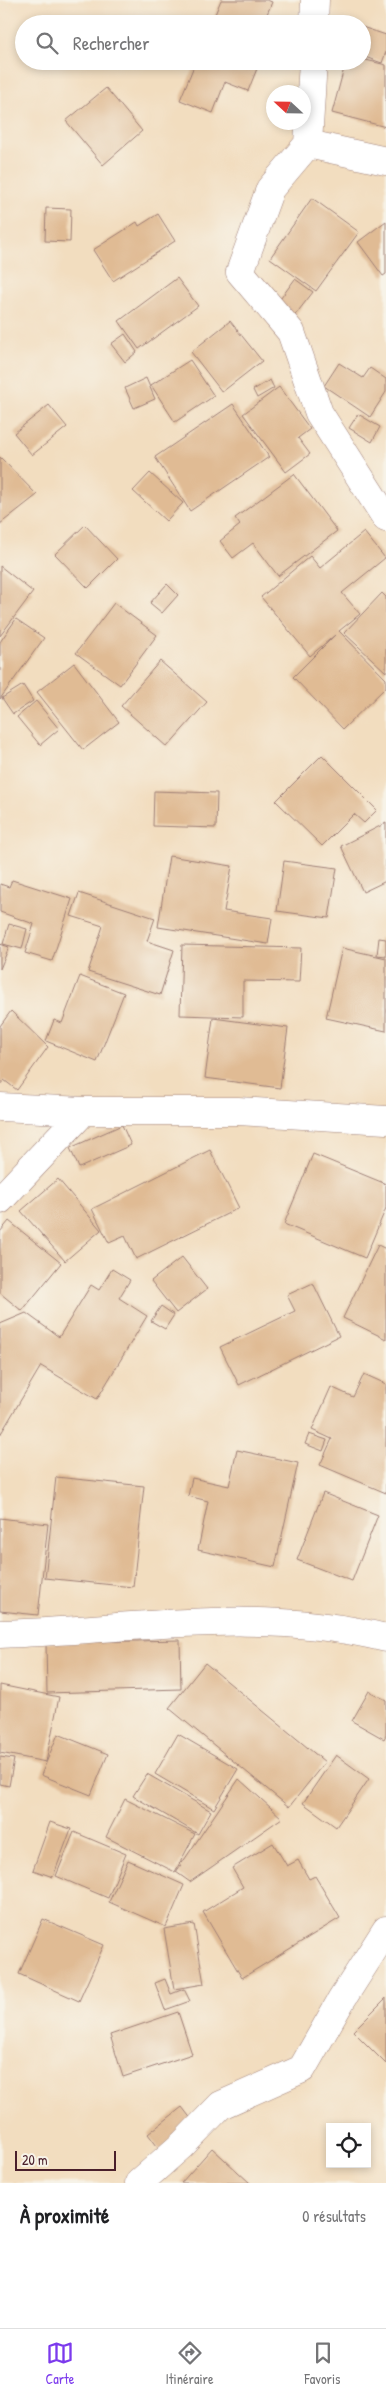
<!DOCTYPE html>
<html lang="fr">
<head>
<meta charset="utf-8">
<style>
	body { margin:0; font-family:"Patrick Hand",sans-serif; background:#f6f6f6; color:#202124 }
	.controls { position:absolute; right:15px; bottom:15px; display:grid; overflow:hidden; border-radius:0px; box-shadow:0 2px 8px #0003 }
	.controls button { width:45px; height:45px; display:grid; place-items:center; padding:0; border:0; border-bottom:1px solid #e0e0e0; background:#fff; color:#202124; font:25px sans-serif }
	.compass { position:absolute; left:266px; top:85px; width:45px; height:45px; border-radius:50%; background:#fff; box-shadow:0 2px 8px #0003; rotate:292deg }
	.scale { position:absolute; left:15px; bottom:12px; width:101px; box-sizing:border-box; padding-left:5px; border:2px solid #4a1f2b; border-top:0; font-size:14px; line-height:18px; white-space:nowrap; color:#4a1f2b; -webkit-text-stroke:4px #f7f3e8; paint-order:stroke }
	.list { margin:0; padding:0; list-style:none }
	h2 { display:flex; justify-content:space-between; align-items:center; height:65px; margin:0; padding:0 20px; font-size:21px }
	h2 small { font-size:16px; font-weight:400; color:#757577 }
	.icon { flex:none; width:28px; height:28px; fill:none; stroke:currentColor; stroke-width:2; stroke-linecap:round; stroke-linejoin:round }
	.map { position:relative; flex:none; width:386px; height:2183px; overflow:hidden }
	.search { position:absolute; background:#fff; box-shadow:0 2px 8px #0003; left:15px; right:15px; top:15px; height:55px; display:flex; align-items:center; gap:12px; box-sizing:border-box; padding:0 18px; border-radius:28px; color:#757577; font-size:19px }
	.sheet { height:145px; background:#fff }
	nav { display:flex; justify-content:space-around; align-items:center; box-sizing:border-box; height:70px; border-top:1px solid #e0e0e0; background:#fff; font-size:14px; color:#757577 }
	nav a { display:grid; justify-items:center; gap:2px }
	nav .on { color:#7c3aed }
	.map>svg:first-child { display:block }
	.building { fill:#e0bb94 }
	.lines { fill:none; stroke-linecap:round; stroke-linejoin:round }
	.street-casing { stroke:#9e7e75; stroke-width:29 }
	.street { stroke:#fff; stroke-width:28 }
</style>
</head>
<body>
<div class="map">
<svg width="386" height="2183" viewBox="0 0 386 2183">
	<rect width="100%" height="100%" fill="#f7f3e8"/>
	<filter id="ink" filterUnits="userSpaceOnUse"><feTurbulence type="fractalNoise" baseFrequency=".02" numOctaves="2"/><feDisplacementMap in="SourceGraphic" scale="10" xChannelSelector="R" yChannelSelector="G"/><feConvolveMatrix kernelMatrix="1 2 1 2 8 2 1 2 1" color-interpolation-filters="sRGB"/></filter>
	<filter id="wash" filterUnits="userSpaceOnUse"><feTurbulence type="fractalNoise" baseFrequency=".0096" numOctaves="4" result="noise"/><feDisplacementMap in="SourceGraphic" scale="20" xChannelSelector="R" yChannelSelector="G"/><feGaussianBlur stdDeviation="1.12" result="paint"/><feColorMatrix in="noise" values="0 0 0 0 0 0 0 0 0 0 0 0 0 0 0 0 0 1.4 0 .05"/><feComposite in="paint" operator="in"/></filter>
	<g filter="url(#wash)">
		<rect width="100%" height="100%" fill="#f2ddbf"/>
		<g id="blocks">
			<path class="building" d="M 221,0 L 267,0 L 272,2 L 263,24 L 211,24 Z
				M 362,27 L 386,35 L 386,52 L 382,63 L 362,56 Z
				M 362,59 L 386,65 L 386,127 L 332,113 L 346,61 L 362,61 Z
				M 196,61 L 260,61 L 248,91 L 225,82 L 213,113 L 180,100 Z
				M 106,88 L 142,131 L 103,165 L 66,121 Z
				M 312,198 L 359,232 L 316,291 L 270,258 Z
				M 46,208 L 71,209 L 70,242 L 45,241 Z
				M 158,214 L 175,241 L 113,281 L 93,250 L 137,222 L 139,226 Z
				M 386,221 L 386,274 L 383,276 L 358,242 Z
				M 177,278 L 198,306 L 139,349 L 119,321 Z
				M 295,279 L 313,292 L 292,319 L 275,306 Z
				M 230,321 L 262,361 L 222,392 L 191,352 Z
				M 125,334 L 137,352 L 125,362 L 111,344 Z
				M 190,360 L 214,396 L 175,422 L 151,385 Z
				M 339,363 L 363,378 L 370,368 L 386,379 L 386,392 L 370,417 L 324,386 Z
				M 146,378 L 155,399 L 134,408 L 125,388 Z
				M 270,380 L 274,388 L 257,398 L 253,390 Z
				M 279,387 L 310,429 L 298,438 L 310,454 L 286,472 L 243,414 Z
				M 233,404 L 269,457 L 190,511 L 155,457 Z
				M 49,405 L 67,427 L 32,455 L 14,433 Z
				M 358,414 L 380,427 L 372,442 L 349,428 Z
				M 0,457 L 37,495 L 0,524 Z
				M 150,473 L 183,503 L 166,521 L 133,491 Z
				M 294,474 L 337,531 L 278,576 L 253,543 L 233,558 L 220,541 L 240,525 L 235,518 Z
				M 85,525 L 117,559 L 88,588 L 55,554 Z
				M 364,532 L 385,558 L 342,593 L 360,614 L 339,631 L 386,679 L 386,687 L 343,729 L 293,677 L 335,635 L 310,656 L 261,597 L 310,556 L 320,568 Z
				M 0,566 L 33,592 L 0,636 Z
				M 167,584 L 178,595 L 162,613 L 150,603 Z
				M 382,593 L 386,597 L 386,672 L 344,633 Z
				M 114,603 L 157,635 L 120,685 L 76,653 Z
				M 16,619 L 44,638 L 0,699 L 0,642 Z
				M 160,661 L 207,702 L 167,747 L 121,706 Z
				M 74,663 L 119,722 L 83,750 L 37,692 Z
				M 23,685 L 33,701 L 13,714 L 2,698 Z
				M 36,701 L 59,729 L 40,745 L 17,717 Z
				M 322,755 L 377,810 L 364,823 L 354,814 L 322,846 L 276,801 Z
				M 154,791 L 217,793 L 216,828 L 153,826 Z
				M 386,823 L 386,881 L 363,892 L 341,846 Z
				M 169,856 L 232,866 L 224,911 L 272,918 L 268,944 L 158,927 Z
				M 284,861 L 337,868 L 329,918 L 277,911 Z
				M 12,880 L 72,899 L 52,961 L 25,953 L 34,924 L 0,912 L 0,884 L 9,887 Z
				M 79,893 L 155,918 L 147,941 L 174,950 L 160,995 L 88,972 L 103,926 L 71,916 Z
				M 9,924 L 27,929 L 22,949 L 3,944 Z
				M 379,938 L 386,939 L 386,956 L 377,955 Z
				M 0,944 L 9,947 L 0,969 Z
				M 182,945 L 301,948 L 299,982 L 243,981 L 243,1017 L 180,1015 Z
				M 342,948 L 386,958 L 386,1031 L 326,1018 Z
				M 80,976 L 124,993 L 97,1062 L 46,1041 L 54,1020 L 62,1023 Z
				M 11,1011 L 48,1047 L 17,1090 L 4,1080 L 0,1085 L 0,1026 Z
				M 213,1018 L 288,1028 L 280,1088 L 205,1078 Z
				M 122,1125 L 131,1145 L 79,1168 L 70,1148 Z
				M 210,1150 L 239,1208 L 136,1259 L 125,1236 L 109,1243 L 92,1209 Z
				M 313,1154 L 386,1184 L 386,1208 L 365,1258 L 284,1224 Z
				M 58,1179 L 101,1230 L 65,1261 L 21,1211 Z
				M 9,1221 L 61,1263 L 22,1311 L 0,1293 L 0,1232 Z
				M 378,1245 L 386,1249 L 386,1339 L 343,1318 Z
				M 182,1257 L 207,1289 L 176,1313 L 151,1281 Z
				M 112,1269 L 130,1280 L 119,1298 L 147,1316 L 97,1399 L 41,1366 L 0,1435 L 0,1324 L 26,1313 L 59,1337 L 91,1285 L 99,1290 Z
				M 313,1283 L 339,1336 L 239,1385 L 220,1347 L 295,1311 L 287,1295 Z
				M 161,1306 L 174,1315 L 165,1329 L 151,1321 Z
				M 364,1374 L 386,1384 L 386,1493 L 320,1465 L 332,1439 L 312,1430 L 331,1387 L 353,1397 Z
				M 309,1434 L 327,1440 L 323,1451 L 305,1444 Z
				M 237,1450 L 298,1463 L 275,1567 L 198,1550 L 208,1501 L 188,1496 L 192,1478 L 229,1486 Z
				M 56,1477 L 144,1486 L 133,1587 L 45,1578 Z
				M 323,1493 L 378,1515 L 352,1581 L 297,1560 Z
				M 0,1518 L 48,1524 L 38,1615 L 0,1611 Z
				M 180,1640 L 181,1689 L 47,1693 L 46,1643 Z
				M 205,1663 L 325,1762 L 289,1807 L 169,1708 Z
				M 0,1685 L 59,1697 L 46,1762 L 0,1753 Z
				M 369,1691 L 386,1700 L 386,1735 L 384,1739 L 352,1721 Z
				M 58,1734 L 108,1754 L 91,1795 L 41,1775 Z
				M 178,1734 L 238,1769 L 214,1809 L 155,1774 Z
				M 336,1755 L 369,1779 L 336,1827 L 303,1803 Z
				M 0,1757 L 14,1759 L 9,1786 L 0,1784 Z
				M 147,1774 L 211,1811 L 198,1834 L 133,1796 Z
				M 239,1779 L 282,1818 L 190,1882 L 176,1872 Z
				M 125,1799 L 195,1834 L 175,1872 L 106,1837 Z
				M 50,1822 L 71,1829 L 53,1877 L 33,1870 Z
				M 74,1832 L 126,1854 L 108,1898 L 56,1876 Z
				M 273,1843 L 287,1866 L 298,1860 L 309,1879 L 315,1876 L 340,1918 L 242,1978 L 203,1912 L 243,1887 L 232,1868 Z
				M 128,1860 L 184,1885 L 166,1927 L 109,1902 Z
				M 43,1919 L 104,1945 L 79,2001 L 19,1974 Z
				M 194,1924 L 204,1984 L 174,1989 L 164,1929 Z
				M 165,1979 L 171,1994 L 184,1989 L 190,2001 L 165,2010 L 155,1983 Z
				M 386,1998 L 386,2064 L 353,2031 Z
				M 178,2012 L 192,2054 L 123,2077 L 110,2035 Z
				M 182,2107 L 195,2124 L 160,2150 L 148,2134 Z
				M 212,2148 L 250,2183 L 181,2183 Z"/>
		</g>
	</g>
	<g filter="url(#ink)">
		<use href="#blocks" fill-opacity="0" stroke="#9e7e75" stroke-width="1"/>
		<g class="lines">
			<g class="street-casing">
				<path id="street" d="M 314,24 L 315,0
					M 313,61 L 308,144 L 270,189 L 240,272 L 291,332 L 319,413 L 386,518
					M 308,144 L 386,161
					M 0,1107 L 84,1111
					M 0,1200 L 84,1111 L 238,1111 L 386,1120
					M 0,1634 C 128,1630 260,1606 386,1638
					M 139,2183 L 182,2145 L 221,2105 L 302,2069 L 342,1999 L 386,1930"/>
			</g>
			<use href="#street" class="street"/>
		</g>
	</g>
</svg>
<div class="controls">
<button><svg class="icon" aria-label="locate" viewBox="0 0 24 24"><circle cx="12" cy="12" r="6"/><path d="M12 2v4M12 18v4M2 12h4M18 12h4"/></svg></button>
</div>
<svg class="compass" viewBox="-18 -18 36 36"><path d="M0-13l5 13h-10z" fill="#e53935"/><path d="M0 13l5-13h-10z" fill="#757577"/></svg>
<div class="scale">20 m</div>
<div class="search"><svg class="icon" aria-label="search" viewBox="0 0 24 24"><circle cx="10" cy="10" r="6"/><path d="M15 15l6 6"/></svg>Rechercher</div>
</div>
<section class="sheet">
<h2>À proximité<small>0 résultats</small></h2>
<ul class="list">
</ul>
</section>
<nav>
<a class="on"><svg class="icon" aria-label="map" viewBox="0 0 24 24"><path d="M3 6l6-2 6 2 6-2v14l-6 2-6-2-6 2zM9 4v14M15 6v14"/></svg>Carte</a>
<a><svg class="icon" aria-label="directions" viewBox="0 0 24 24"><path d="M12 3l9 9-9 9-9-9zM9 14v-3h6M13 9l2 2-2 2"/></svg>Itinéraire</a>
<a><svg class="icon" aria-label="saved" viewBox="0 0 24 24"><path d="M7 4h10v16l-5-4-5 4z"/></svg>Favoris</a>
</nav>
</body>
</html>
